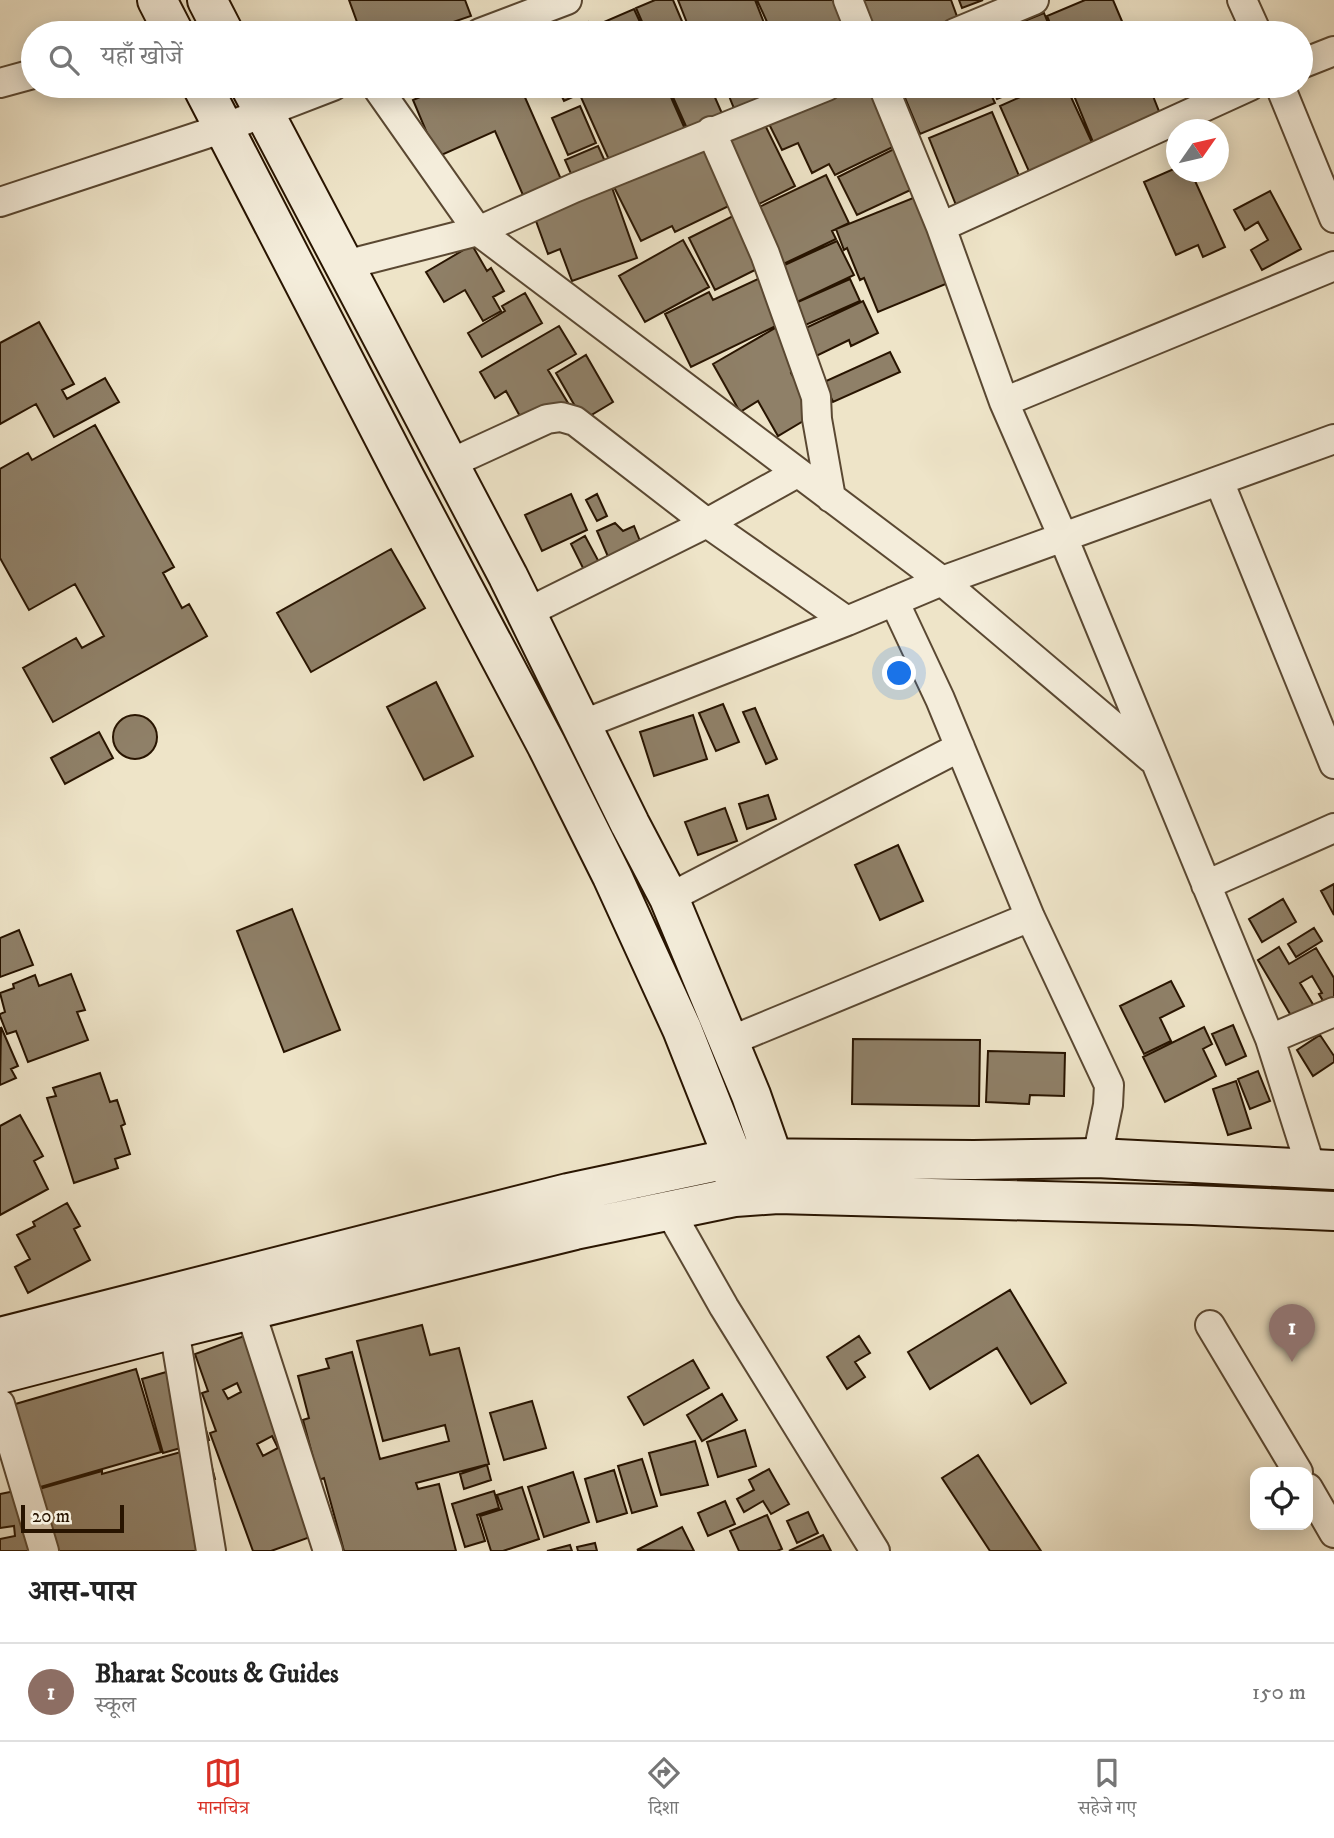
<!DOCTYPE html>
<html lang="hi">
<head>
<meta charset="utf-8">
<style>
	body { margin:0; font-family:"IM FELL DW Pica","Noto Serif Devanagari",serif; background:#f6f6f6; color:#222 }
	.controls { position:absolute; right:21px; bottom:21px; display:grid; overflow:hidden; border-radius:14px; box-shadow:0 4px 18px #0003 }
	.controls button { width:63px; height:63px; display:grid; place-items:center; padding:0; border:0; border-bottom:2px solid #e0e0e0; background:#fff; color:#222; font:35px sans-serif }
	.compass { position:absolute; left:1166px; top:119px; width:63px; height:63px; border-radius:50%; background:#fff; box-shadow:0 4px 18px #0003; rotate:56deg }
	.scale { position:absolute; left:21px; bottom:18px; width:103px; box-sizing:border-box; padding-left:7px; border:4px solid #281400; border-top:0; font-size:19px; line-height:24px; white-space:nowrap; color:#281400; -webkit-text-stroke:5px #f4eddb; paint-order:stroke }
	.you { position:absolute; left:900px; top:674px; width:24px; height:24px; margin:-18px; border:5px solid #fff; border-radius:50%; background:#1a73e8; box-shadow:0 0 0 10px #1a73e833 }
	.badge { display:grid; place-items:center; width:46px; height:46px; border-radius:50%; background:#d93025; color:#fff; font-size:23px; font-weight:700 }
	.pin { position:absolute; translate:-50% -58px; filter:drop-shadow(0 2px 4px #0008) }
	.pin::after { content:''; position:absolute; top:37px; width:24px; height:21px; background:inherit; clip-path:polygon(0 0,100% 0,50% 100%) }
	.list { margin:0; padding:0; list-style:none }
	h2 { display:flex; justify-content:space-between; align-items:center; height:91px; margin:0; padding:0 28px; font-size:30px }
	h2 small { font-size:23px; font-weight:400; color:#767676 }
	.list li { display:grid; grid-template-columns:46px 1fr auto; gap:21px; align-items:center; box-sizing:border-box; height:98px; padding:0 28px; border-top:2px solid #e0e0e0 }
	.list b { display:block; font-size:26px; white-space:nowrap }
	.list p { margin:0; font-size:23px; white-space:nowrap; color:#767676 }
	.list em { font-size:23px; font-style:normal; color:#767676 }
	.icon { flex:none; width:38px; height:38px; fill:none; stroke:currentColor; stroke-width:2; stroke-linecap:round; stroke-linejoin:round }
	.map { position:relative; flex:none; width:1334px; height:1551px; overflow:hidden }
	.search { position:absolute; background:#fff; box-shadow:0 4px 18px #0003; left:21px; right:21px; top:21px; height:77px; display:flex; align-items:center; gap:18px; box-sizing:border-box; padding:0 24px; border-radius:38px; color:#767676; font-size:26px }
	.sheet { height:189px; background:#fff }
	nav { display:flex; justify-content:space-around; align-items:center; box-sizing:border-box; height:98px; border-top:2px solid #e0e0e0; background:#fff; font-size:19px; color:#767676 }
	nav a { display:grid; justify-items:center; gap:4px }
	nav .on { color:#d93025 }
	.map>svg:first-child { display:block }
	.building { fill:#8f8068; stroke:#281400; stroke-width:2; fill-rule:evenodd }
	.lines { fill:none; stroke-linecap:round; stroke-linejoin:round }
	.street-casing { stroke:#5a4832; stroke-width:32 }
	.secondary-casing { stroke:#281400; stroke-width:42 }
	.street { stroke:#f4eddb; stroke-width:28 }
	.secondary { stroke:#f4eddb; stroke-width:38 }
</style>
</head>
<body>
<div class="map">
<svg width="1334" height="1551" viewBox="0 0 1334 1551">
	<rect width="100%" height="100%" fill="#eee4c8"/>
	<filter id="stains"><feTurbulence type="fractalNoise" baseFrequency=".00286" numOctaves="4"/><feColorMatrix values="0 0 0 0 .2 0 0 0 0 .09 0 0 0 0 .02 0 0 0 .5 -.17"/></filter>
	<radialGradient id="worn" r=".72"><stop offset=".6" stop-color="#630" stop-opacity="0"/><stop offset="1" stop-color="#630" stop-opacity=".3"/></radialGradient>
	<path class="building" d="M 349,0 L 465,0 L 471,16 L 421,33 L 361,33 Z
		M 655,0 L 673,0 L 687,33 L 647,33 L 636,8 Z
		M 678,0 L 755,0 L 768,33 L 691,33 Z
		M 757,0 L 833,0 L 847,33 L 772,33 Z
		M 859,0 L 951,0 L 959,22 L 931,33 L 872,33 Z
		M 959,0 L 983,0 L 962,8 Z
		M 1085,0 L 1113,0 L 1127,33 L 1054,33 L 1047,16 Z
		M 634,9 L 645,33 L 601,33 L 597,25 Z
		M 1044,13 L 1052,33 L 995,33 Z
		M 588,22 L 594,33 L 564,33 Z
		M 446,86 L 520,86 L 564,186 L 526,202 L 495,131 L 437,157 L 413,100 Z
		M 557,86 L 597,86 L 564,101 Z
		M 600,86 L 666,86 L 685,129 L 610,162 L 580,95 Z
		M 668,86 L 710,86 L 724,118 L 689,133 Z
		M 725,86 L 789,86 L 792,94 L 737,116 Z
		M 854,86 L 870,86 L 899,144 L 835,175 L 829,164 L 812,173 L 798,143 L 782,150 L 768,122 L 833,96 Z
		M 900,86 L 987,86 L 995,103 L 920,134 Z
		M 992,86 L 1030,86 L 997,99 Z
		M 1045,86 L 1066,86 L 1094,147 L 1031,176 L 1000,106 Z
		M 1070,86 L 1149,86 L 1162,119 L 1095,147 Z
		M 580,106 L 596,143 L 568,155 L 552,118 Z
		M 992,112 L 1022,183 L 958,210 L 929,138 Z
		M 763,121 L 795,186 L 751,208 L 719,142 Z
		M 707,139 L 737,202 L 675,232 L 672,226 L 641,241 L 613,185 Z
		M 598,146 L 608,168 L 575,183 L 565,160 Z
		M 898,147 L 917,187 L 857,215 L 838,177 Z
		M 1176,168 L 1176,172 L 1191,172 L 1225,247 L 1203,257 L 1198,245 L 1176,255 L 1144,182 Z
		M 826,175 L 849,223 L 832,231 L 836,239 L 777,267 L 751,211 Z
		M 610,182 L 637,258 L 572,281 L 560,249 L 548,254 L 532,210 Z
		M 1270,191 L 1301,249 L 1262,270 L 1251,250 L 1268,240 L 1258,222 L 1245,230 L 1234,210 Z
		M 918,196 L 953,281 L 878,312 L 864,278 L 860,280 L 847,248 L 844,250 L 836,229 Z
		M 735,215 L 761,267 L 715,290 L 689,238 Z
		M 683,240 L 709,287 L 645,322 L 619,276 Z
		M 837,241 L 854,275 L 795,303 L 778,268 Z
		M 472,245 L 487,271 L 491,268 L 504,291 L 493,297 L 501,311 L 483,321 L 465,290 L 444,302 L 426,272 Z
		M 760,278 L 782,323 L 691,367 L 665,314 L 709,292 L 713,300 Z
		M 850,279 L 860,301 L 801,327 L 791,305 Z
		M 525,293 L 542,323 L 482,357 L 468,333 L 505,311 L 502,306 Z
		M 863,301 L 878,333 L 851,346 L 849,340 L 808,360 L 795,333 Z
		M 39,322 L 74,384 L 62,390 L 67,399 L 105,378 L 119,402 L 54,437 L 36,404 L 0,424 L 0,343 Z
		M 559,326 L 576,354 L 548,370 L 568,403 L 537,421 L 521,418 L 506,391 L 495,398 L 480,372 Z
		M 777,327 L 800,367 L 791,373 L 815,414 L 778,436 L 758,401 L 740,412 L 713,364 Z
		M 890,352 L 900,372 L 833,402 L 824,382 Z
		M 586,355 L 613,402 L 583,420 L 556,373 Z
		M 95,425 L 174,567 L 163,573 L 182,608 L 189,604 L 207,636 L 53,722 L 23,668 L 76,638 L 82,648 L 104,636 L 75,584 L 29,610 L 0,558 L 0,469 L 28,453 L 32,460 Z
		M 571,494 L 587,530 L 542,551 L 525,515 Z
		M 597,494 L 607,516 L 597,521 L 586,500 Z
		M 615,523 L 623,531 L 634,526 L 642,546 L 609,559 L 597,531 Z
		M 585,536 L 600,564 L 585,572 L 571,544 Z
		M 391,549 L 425,608 L 311,672 L 277,613 Z
		M 436,682 L 473,756 L 424,780 L 387,707 Z
		M 723,704 L 739,742 L 716,751 L 699,713 Z
		M 755,708 L 777,759 L 766,764 L 743,712 Z
		M 693,715 L 707,759 L 654,776 L 640,732 Z
		M113 737a22 22 0 1 1 44 0a22 22 0 1 1-44 0Z
		M 99,732 L 113,758 L 65,784 L 51,758 Z
		M 768,795 L 776,819 L 747,829 L 739,804 Z
		M 725,808 L 737,841 L 698,855 L 685,822 Z
		M 898,845 L 923,901 L 880,920 L 855,865 Z
		M 1334,884 L 1334,915 L 1321,891 Z
		M 1283,899 L 1296,922 L 1262,942 L 1249,919 Z
		M 292,909 L 340,1030 L 284,1052 L 237,931 Z
		M 1314,928 L 1322,941 L 1296,957 L 1288,944 Z
		M 19,930 L 33,965 L 0,977 L 0,938 Z
		M 1279,947 L 1289,964 L 1316,948 L 1334,978 L 1334,1001 L 1326,1006 L 1319,994 L 1322,993 L 1312,976 L 1300,983 L 1314,1006 L 1293,1019 L 1258,960 Z
		M 71,974 L 85,1010 L 77,1012 L 88,1040 L 28,1062 L 16,1031 L 7,1034 L 0,1016 L 0,1014 L 5,1012 L 0,993 L 14,988 L 13,984 L 35,975 L 39,986 Z
		M 1171,981 L 1184,1006 L 1160,1018 L 1171,1041 L 1144,1054 L 1120,1006 Z
		M 1233,1025 L 1246,1056 L 1226,1065 L 1212,1034 Z
		M 1,1027 L 18,1066 L 11,1069 L 16,1078 L 0,1085 Z
		M 1204,1027 L 1212,1044 L 1203,1049 L 1216,1076 L 1165,1102 L 1143,1057 Z
		M 1320,1035 L 1334,1056 L 1334,1062 L 1313,1076 L 1297,1050 Z
		M 853,1039 L 980,1040 L 979,1106 L 852,1104 Z
		M 988,1051 L 1065,1053 L 1064,1096 L 1030,1095 L 1029,1104 L 986,1102 Z
		M 1258,1071 L 1270,1101 L 1250,1109 L 1238,1079 Z
		M 100,1073 L 110,1102 L 117,1100 L 125,1124 L 121,1126 L 130,1154 L 115,1159 L 118,1168 L 74,1183 L 47,1098 L 56,1096 L 53,1088 Z
		M 1236,1081 L 1251,1128 L 1228,1135 L 1213,1089 Z
		M 20,1115 L 43,1156 L 34,1161 L 48,1189 L 0,1215 L 0,1126 Z
		M 67,1203 L 80,1226 L 74,1229 L 90,1260 L 28,1293 L 15,1267 L 30,1259 L 17,1235 L 35,1226 L 33,1222 Z
		M 1010,1290 L 1066,1383 L 1031,1404 L 997,1348 L 930,1389 L 908,1352 Z
		M 422,1325 L 430,1355 L 459,1348 L 489,1464 L 416,1483 L 418,1489 L 439,1484 L 456,1551 L 344,1551 L 324,1478 L 319,1480 L 303,1420 L 309,1418 L 298,1376 L 329,1368 L 326,1359 L 352,1352 L 380,1459 L 449,1441 L 445,1425 L 383,1441 L 357,1341 Z
		M 255,1332 L 316,1535 L 271,1551 L 253,1551 L 210,1433 L 216,1431 L 202,1393 L 208,1391 L 195,1354 ZM 237,1383 L 241,1392 L 228,1399 L 223,1390 ZM 272,1436 L 278,1448 L 263,1456 L 257,1444 Z
		M 859,1336 L 870,1353 L 855,1362 L 865,1377 L 847,1389 L 827,1357 Z
		M 693,1360 L 709,1388 L 644,1425 L 628,1397 Z
		M 187,1366 L 209,1440 L 163,1453 L 142,1379 Z
		M 136,1369 L 161,1452 L 37,1488 L 12,1405 Z
		M 722,1394 L 737,1420 L 702,1441 L 687,1415 Z
		M 532,1401 L 546,1448 L 504,1460 L 490,1413 Z
		M 745,1430 L 756,1466 L 718,1477 L 707,1442 Z
		M 695,1441 L 708,1485 L 661,1495 L 649,1453 Z
		M 206,1445 L 215,1479 L 199,1483 L 218,1551 L 49,1551 L 32,1491 L 102,1471 L 102,1474 Z
		M 978,1455 L 1041,1551 L 990,1551 L 942,1478 Z
		M 642,1459 L 657,1506 L 632,1513 L 618,1466 Z
		M 487,1465 L 491,1480 L 464,1489 L 460,1474 Z
		M 769,1469 L 789,1504 L 771,1514 L 763,1501 L 744,1512 L 737,1499 L 754,1490 L 749,1480 Z
		M 614,1470 L 627,1513 L 597,1522 L 585,1479 Z
		M 573,1472 L 589,1522 L 544,1537 L 528,1487 Z
		M 522,1487 L 539,1539 L 503,1551 L 491,1551 L 480,1516 L 502,1509 L 497,1495 Z
		M 25,1489 L 34,1551 L 0,1551 L 0,1539 L 15,1536 L 14,1526 L 0,1528 L 0,1494 Z
		M 494,1491 L 499,1508 L 477,1515 L 485,1541 L 465,1547 L 452,1504 Z
		M 725,1501 L 735,1524 L 708,1536 L 698,1513 Z
		M 808,1512 L 818,1533 L 797,1543 L 787,1521 Z
		M 767,1515 L 782,1549 L 777,1551 L 739,1551 L 730,1531 Z
		M 682,1527 L 694,1551 L 637,1550 Z
		M 823,1535 L 831,1551 L 789,1551 Z
		M 595,1543 L 597,1551 L 578,1551 L 577,1547 Z
		M 570,1545 L 572,1551 L 547,1551 Z"/>
	<g class="lines">
		<g class="street-casing">
			<path id="street" d="M 848,0 L 861,33
				M 1242,0 L 1257,33
				M 480,33 L 567,0
				M 955,33 L 1034,0
				M 1301,64 L 1334,51
				M 0,83 L 33,74
				M 376,86 L 478,231 L 942,581 L 1151,758
				M 883,86 L 941,227 L 1004,402 L 1063,537 L 1270,1039 L 1311,1168
				M 1280,86 L 1334,218
				M 711,131 L 765,254 L 816,397 L 817,419 L 831,498
				M 0,202 L 224,128 L 333,86
				M 941,227 L 1250,86
				M 345,265 L 478,231 L 574,188 L 827,86
				M 1004,402 L 1334,266
				M 449,464 L 547,419 L 561,417 L 575,421 L 707,523 L 847,621
				M 1219,481 L 1334,764
				M 894,601 L 940,699 L 1030,917 L 1109,1085 L 1108,1105 L 1097,1158
				M 526,613 L 707,523 L 797,473
				M 581,725 L 847,621 L 942,581 L 1334,439
				M 1206,885 L 1334,828
				M 669,898 L 960,747
				M 1270,1039 L 1334,1012
				M 730,1041 L 1030,917
				M 669,1210 L 724,1307 L 875,1551
				M 250,1310 L 328,1551
				M 1210,1325 L 1298,1472
				M 174,1329 L 211,1551
				M 0,1404 L 44,1551
				M 1308,1488 L 1334,1533"/>
		</g>
		<g class="secondary-casing">
			<path id="secondary" d="M 157,0 L 174,33
				M 207,0 L 224,33
				M 202,86 L 406,480 L 547,746 L 612,876 L 682,1029 L 733,1158 L 735,1184
				M 250,86 L 508,576 L 630,824 L 669,898 L 751,1095 L 773,1158 L 776,1180
				M 0,1337 L 568,1193 L 733,1158 L 974,1160 L 1097,1158 L 1334,1170
				M 0,1374 L 174,1329 L 575,1230 L 735,1197 L 778,1194 L 1192,1205 L 1334,1211"/>
		</g>
		<use href="#street" class="street"/>
		<use href="#secondary" class="secondary"/>
	</g>
	<rect width="100%" height="100%" filter="url(#stains)"/>
	<rect width="100%" height="100%" fill="url(#worn)"/>
</svg>
<div class="controls">
<button><svg class="icon" aria-label="locate" viewBox="0 0 24 24"><circle cx="12" cy="12" r="6"/><path d="M12 2v4M12 18v4M2 12h4M18 12h4"/></svg></button>
</div>
<svg class="compass" viewBox="-18 -18 36 36"><path d="M0-13l5 13h-10z" fill="#e53935"/><path d="M0 13l5-13h-10z" fill="#767676"/></svg>
<div class="scale">20 m</div>
<div class="you"></div>
<div class="pin badge" style="left:1292px;top:1362px;background:#8d6e63">1</div>
<div class="search"><svg class="icon" aria-label="search" viewBox="0 0 24 24"><circle cx="10" cy="10" r="6"/><path d="M15 15l6 6"/></svg>यहाँ खोजें</div>
</div>
<section class="sheet">
<h2>आस-पास<small></small></h2>
<ul class="list">
<li><span class="badge" style="background:#8d6e63">1</span><div><b>Bharat Scouts &amp; Guides</b><p>स्कूल</p></div><em>150 m</em></li>
</ul>
</section>
<nav>
<a class="on"><svg class="icon" aria-label="map" viewBox="0 0 24 24"><path d="M3 6l6-2 6 2 6-2v14l-6 2-6-2-6 2zM9 4v14M15 6v14"/></svg>मानचित्र</a>
<a><svg class="icon" aria-label="directions" viewBox="0 0 24 24"><path d="M12 3l9 9-9 9-9-9zM9 14v-3h6M13 9l2 2-2 2"/></svg>दिशा</a>
<a><svg class="icon" aria-label="saved" viewBox="0 0 24 24"><path d="M7 4h10v16l-5-4-5 4z"/></svg>सहेजे गए</a>
</nav>
</body>
</html>
